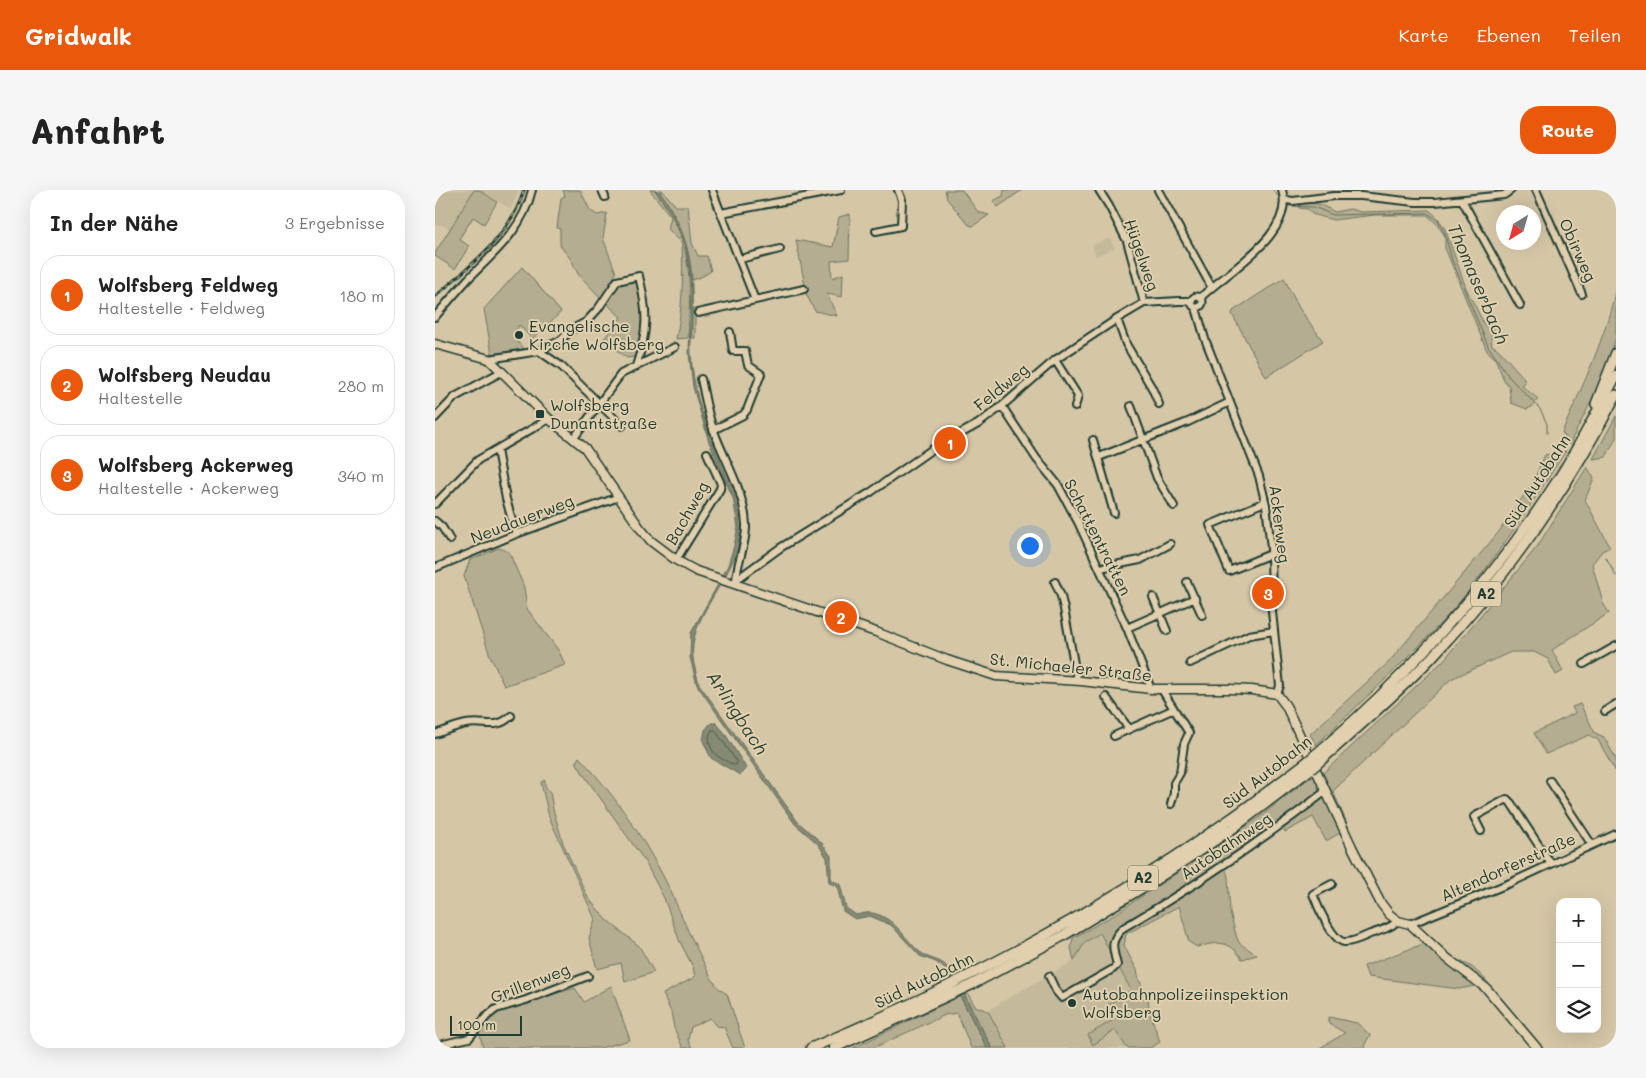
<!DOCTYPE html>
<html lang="de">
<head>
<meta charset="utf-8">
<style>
	body { margin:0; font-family:Mali,sans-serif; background:#f6f6f6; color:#222 }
	.controls { position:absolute; right:15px; bottom:15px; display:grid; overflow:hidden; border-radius:10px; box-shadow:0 5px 20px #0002 }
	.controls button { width:45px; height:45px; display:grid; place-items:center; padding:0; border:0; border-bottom:1px solid #e0e0e0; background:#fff; color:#222; font:25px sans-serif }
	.compass { position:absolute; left:1061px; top:15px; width:45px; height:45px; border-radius:50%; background:#fff; box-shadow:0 5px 20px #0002; rotate:217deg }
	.scale { position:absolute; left:15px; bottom:12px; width:72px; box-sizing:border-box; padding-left:5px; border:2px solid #1f3d34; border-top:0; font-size:14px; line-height:18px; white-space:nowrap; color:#1f3d34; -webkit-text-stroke:4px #e1cfad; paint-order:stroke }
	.you { position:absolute; left:594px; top:355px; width:18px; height:18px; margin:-12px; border:4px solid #fff; border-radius:50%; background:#1a73e8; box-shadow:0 0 0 8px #1a73e833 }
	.badge { display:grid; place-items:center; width:32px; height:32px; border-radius:50%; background:#ea580c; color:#fff; font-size:16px; font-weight:700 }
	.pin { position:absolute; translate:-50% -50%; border:2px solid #fff; box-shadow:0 1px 5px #0006 }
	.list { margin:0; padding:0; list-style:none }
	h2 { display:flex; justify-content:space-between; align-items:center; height:65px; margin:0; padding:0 20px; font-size:21px }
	h2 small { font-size:16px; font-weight:400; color:#767676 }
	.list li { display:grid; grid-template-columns:32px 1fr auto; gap:15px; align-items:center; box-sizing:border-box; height:80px; margin:0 10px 10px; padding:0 10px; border:1px solid #e0e0e0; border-radius:20px }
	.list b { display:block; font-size:19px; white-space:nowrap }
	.list p { margin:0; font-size:16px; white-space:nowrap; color:#767676 }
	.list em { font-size:16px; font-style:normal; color:#767676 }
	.icon { flex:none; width:28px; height:28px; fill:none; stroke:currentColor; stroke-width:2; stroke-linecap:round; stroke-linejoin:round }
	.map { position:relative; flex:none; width:1181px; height:858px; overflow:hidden; border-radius:20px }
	header { display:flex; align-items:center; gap:30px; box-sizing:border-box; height:70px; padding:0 25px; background:#ea580c; color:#fff }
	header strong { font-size:24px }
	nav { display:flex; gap:28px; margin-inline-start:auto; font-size:18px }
	.intro { display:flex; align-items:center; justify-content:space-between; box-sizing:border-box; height:120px; padding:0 30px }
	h1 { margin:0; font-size:35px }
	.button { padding:12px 22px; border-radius:20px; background:#ea580c; color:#fff; font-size:18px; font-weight:700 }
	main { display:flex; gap:30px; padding:0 30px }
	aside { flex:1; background:#fff; border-radius:20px; box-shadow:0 5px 20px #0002 }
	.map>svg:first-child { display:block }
	.built { fill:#c4b99b }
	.green { fill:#b4ad91; stroke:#6a7562 }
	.water { fill:#868a74; stroke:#5d6b5a }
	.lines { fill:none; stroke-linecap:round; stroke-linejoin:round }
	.shore { stroke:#485c4e; stroke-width:1 }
	.stream { stroke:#5d6b5a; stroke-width:1 }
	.minor-casing { stroke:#1f3d34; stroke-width:10 }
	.major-casing { stroke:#1f3d34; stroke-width:11 }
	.highway-casing { stroke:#1f3d34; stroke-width:12 }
	.minor { stroke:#e1cfad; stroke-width:6 }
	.major { stroke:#e1cfad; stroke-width:8 }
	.highway { stroke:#e1cfad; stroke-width:9 }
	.rail-casing { stroke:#1f3d34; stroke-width:3 }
	.rail { stroke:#e1cfad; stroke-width:1; stroke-dasharray:4; stroke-linecap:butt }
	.highway-bridge-casing { stroke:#1f3d34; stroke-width:12; stroke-linecap:butt }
	.highway-bridge { stroke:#e1cfad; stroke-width:9 }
	.poi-dot { fill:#1f3d34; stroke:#e1cfad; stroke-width:2 }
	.labels { text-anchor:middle; stroke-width:4; stroke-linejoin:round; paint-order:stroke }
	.shield { fill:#e1cfad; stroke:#596958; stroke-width:1 }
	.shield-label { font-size:15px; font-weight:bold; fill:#1f3d34 }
	.street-label { font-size:16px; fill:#1f3d34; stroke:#e1cfad }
	.poi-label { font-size:16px; fill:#1f3d34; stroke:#e1cfad; text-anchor:start }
	.water-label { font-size:18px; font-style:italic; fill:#29453a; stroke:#e1cfad }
</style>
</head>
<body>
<header>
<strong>Gridwalk</strong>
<nav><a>Karte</a><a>Ebenen</a><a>Teilen</a></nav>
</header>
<div class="intro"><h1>Anfahrt</h1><a class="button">Route</a></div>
<main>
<aside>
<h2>In der Nähe<small>3 Ergebnisse</small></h2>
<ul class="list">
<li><span class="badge">1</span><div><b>Wolfsberg Feldweg</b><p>Haltestelle · Feldweg</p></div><em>180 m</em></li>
<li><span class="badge">2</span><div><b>Wolfsberg Neudau</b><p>Haltestelle</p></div><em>280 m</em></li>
<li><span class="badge">3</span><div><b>Wolfsberg Ackerweg</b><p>Haltestelle · Ackerweg</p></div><em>340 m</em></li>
</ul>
</aside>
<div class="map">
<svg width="1181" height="858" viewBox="0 0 1181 858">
	<rect width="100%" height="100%" fill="#d5c6a6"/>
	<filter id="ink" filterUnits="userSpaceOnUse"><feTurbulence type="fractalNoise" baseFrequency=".02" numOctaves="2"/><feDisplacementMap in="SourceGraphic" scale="10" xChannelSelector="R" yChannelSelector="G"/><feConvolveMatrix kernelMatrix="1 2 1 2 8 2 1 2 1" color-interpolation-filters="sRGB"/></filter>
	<g filter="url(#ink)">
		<path class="built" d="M 0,0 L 39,0 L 15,39 L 7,35 L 0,35 Z
			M 44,0 L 84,0 L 76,19 Z
			M 675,48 L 679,58 L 661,66 L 657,55 Z
			M 665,743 L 696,801 L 678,830 L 680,840 L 692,858 L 573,858 L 553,821 L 568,811 L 639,771 L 650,752 Z"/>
		<path class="green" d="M 39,0 L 44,0 L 62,12 L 49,34 L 38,27 L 24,49 L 34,56 L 20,79 L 0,66 L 0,63 Z
			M 128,0 L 145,0 L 155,20 L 162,25 L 172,23 L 168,48 L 181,83 L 166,108 L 143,84 L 137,71 L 125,55 L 125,39 L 122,38 L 126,8 L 130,6 Z
			M 215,0 L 220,0 C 258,49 256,90 253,148 L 241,149 C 248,117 248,85 247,53 L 233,39 L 236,27 Z
			M 224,0 L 227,0 L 241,16 L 253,16 L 257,53 L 263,66 L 272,66 L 276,81 L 268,86 L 257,90 C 255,54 243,30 224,0 Z
			M 510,0 L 527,0 L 543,22 L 554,25 L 538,36 L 534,35 L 512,9 Z
			M 569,0 L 587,0 L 563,17 L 558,11 L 568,6 Z
			M 865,13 L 884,14 L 900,22 L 915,19 L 926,22 L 994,20 L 1003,28 L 1010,39 L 1031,98 L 1050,136 L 1056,133 L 1059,139 L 1056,149 L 1057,155 L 1064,160 L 1088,187 L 1090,192 L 1087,196 L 1103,209 L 1097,217 L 1092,219 L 1076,213 L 1074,196 L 1069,190 L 1060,168 L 1052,161 L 1010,58 L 1010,46 L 1002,34 L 992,25 L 940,25 L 898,30 L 877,24 L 873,19 L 864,18 Z
			M 415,24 L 414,69 L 396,71 L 397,88 L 408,84 L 407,107 L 392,104 L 402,126 L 380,121 L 372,106 L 361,50 L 398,57 L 404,27 Z
			M 87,77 L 126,122 L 97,149 L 84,135 L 78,147 L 90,160 L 57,164 L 49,119 Z
			M 849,88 L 864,118 L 888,151 L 831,187 L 797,124 L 798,121 Z
			M 201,89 C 207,112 213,146 199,167 L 192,168 L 168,150 L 186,127 L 170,112 L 183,93 Z
			M 1181,97 L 1181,147 L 1176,164 L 1158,208 L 1134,255 L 1127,242 C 1148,195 1171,147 1181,97 Z
			M 257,118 L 260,118 L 260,148 L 256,148 Z
			M 1181,226 L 1181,248 L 1171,267 L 1158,269 Z
			M 1131,261 C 1095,316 1059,372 1016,422 C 974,469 927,511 881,555 L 875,544 L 953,473 L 1063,343 L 1097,294 L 1110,265 Z
			M 1152,277 L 1159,288 L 1150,310 L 1175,357 L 1167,361 L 1157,374 L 1168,413 L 1174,423 L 1117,460 L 1128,481 L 1121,485 L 1113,469 L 1099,462 L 1076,462 L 1016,489 L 898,601 L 914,638 L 891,651 L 878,627 L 850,642 L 847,633 L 789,673 L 793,687 L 795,723 L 801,745 L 804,753 L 822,765 L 807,769 C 794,749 783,752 762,757 L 754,752 L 744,716 L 691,744 L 689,756 L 702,780 L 704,790 L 713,807 L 714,820 L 725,852 L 715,858 L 692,858 L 680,840 L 658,855 L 653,845 L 678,830 L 671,816 L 696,800 L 665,743 L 650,752 L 639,771 L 636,757 L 638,748 L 677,726 L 751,677 L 822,629 L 873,589 L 887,584 L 1008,471 L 1102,357 Z
			M 64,358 L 74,362 L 89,397 L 92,419 L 124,461 L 130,475 L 69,496 L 54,463 L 29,386 L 35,370 Z
			M 1145,514 L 1160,543 L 1169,547 L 1181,569 L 1181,582 L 1163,550 L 1154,545 L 1111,564 L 1099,543 L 1140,523 L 1137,517 Z
			M 144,567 C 176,600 204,641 226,682 C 240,707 249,735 263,761 C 271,776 277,797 292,804 L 310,858 L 298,858 L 289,837 L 281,836 L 275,828 L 256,837 L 253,850 L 257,858 L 248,858 L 239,838 L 236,822 L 228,804 L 260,787 L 258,777 L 245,752 L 229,708 L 209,670 L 149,585 L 141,572 Z
			M 110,590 L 110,596 L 115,602 L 118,619 L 128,653 L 153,708 L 172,730 L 204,756 L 219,782 L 190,792 L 186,773 L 162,779 L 154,748 L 160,729 L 114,627 L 106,592 Z
			M 999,750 L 1021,769 L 1037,777 L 1050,789 L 1108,858 L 1096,858 L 1045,795 L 1024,799 L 933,787 L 929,776 Z
			M 176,796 L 195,850 L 165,858 L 48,858 L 44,841 L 50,831 L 73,817 L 140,798 L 149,812 Z
			M 529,804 L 533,804 L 540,816 L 553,821 L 573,858 L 557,858 Z
			M 525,806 L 552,858 L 536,858 L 522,823 L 510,825 L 438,858 L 418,858 Z
			M 894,827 L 922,833 L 935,845 L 929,856 L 931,858 L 885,858 L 910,843 L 893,833 Z"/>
		<path class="water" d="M 220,0 C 227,1 231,11 234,16 C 257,53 258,88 257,130 C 257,141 255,153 256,164 C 258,194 266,224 277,252 C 290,286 312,319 303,357 C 293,394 253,430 258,468 C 259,477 262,485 264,494 L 363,632 L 386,652 L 396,666 L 396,690 L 405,694 L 411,718 L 421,725 C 426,724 432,722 437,723 C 460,727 469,749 485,762 C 499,773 508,766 519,787 L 516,788 L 511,780 L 501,772 L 485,766 L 456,735 L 435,726 L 420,729 L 408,721 L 402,696 L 394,693 L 392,668 L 383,654 L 360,634 L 262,495 L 255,467 L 256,443 L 292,378 L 299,356 L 303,337 L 298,308 L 274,252 L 258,197 L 254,163 L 256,101 L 254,79 L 250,54 L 238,27 Z
			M 276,533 L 281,533 L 289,542 L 308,573 L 311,578 L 305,585 L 276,568 L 268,551 L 270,540 Z
			M 529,804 L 557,858 L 552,858 L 525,806 Z"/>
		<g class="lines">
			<path class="shore" d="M 277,540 L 280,540 L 302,572 L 301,575 L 299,575 C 293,572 286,569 281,565 C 275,559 271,547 277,540 Z"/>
			<path class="stream" d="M 838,0 L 845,8
				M 853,16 L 879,17 L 898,25 L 992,23 L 1003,30 L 1010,44 L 1017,70 L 1053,156 L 1074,187 L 1105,219 L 1112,234 L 1112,243
				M 1171,367 L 1181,386"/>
			<g class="minor-casing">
				<path id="minor" d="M 167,0 L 170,7
					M 277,0 L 320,110
					M 664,0 L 674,16 L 692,51 L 709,113
					M 723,0 L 776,96
					M 1101,0 L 1147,104
					M 851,10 L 858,11 L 899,6 L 926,6 L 980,12 L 1000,12 L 1069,5 L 1076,0
					M 1027,10 L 1085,115
					M 286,23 L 406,0
					M 441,41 L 466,36 L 467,10 L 463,0
					M 305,69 L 345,59
					M756.5 112a5.5 5.5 0 1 1 11 0a5.5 5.5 0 1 1-11 0Z
					M 765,108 C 791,82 861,44 847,0
					M 761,118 L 770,149 L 824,286 L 831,315 L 836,358 L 837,422 L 845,496 L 842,504
					M 263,123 L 369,99
					M 0,127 C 11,114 22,101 33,89 C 60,62 88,39 97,0
					M 682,129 L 691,154 L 717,198 L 724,214
					M 104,161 L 126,176 L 187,236
					M 54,169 L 104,161 L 126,150 L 136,140 L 151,132 L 163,119 L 182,91 L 204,86 C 213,123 213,141 201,176
					M 620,170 L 643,206 L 640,217
					M 266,189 C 270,206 272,224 279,241 C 290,272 309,300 311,334 C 312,354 302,371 301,390
					M 567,216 L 601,268 L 623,295 L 643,332 L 692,438 L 716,499
					M 696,216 L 722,288 L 739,316
					M 0,228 L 20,207 L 66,182
					M 278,240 L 308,225 L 312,220 L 326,184 L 313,175 L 310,161 L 298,161 L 295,142
					M 139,248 L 186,184 L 240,157
					M 658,250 L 679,323
					M 62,260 L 71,309 L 81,344
					M 664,267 L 753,232 L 795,212
					M 830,312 L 775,335 L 794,381 L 836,364
					M 0,314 L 43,270 L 114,229
					M 0,331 L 7,337 L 15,350
					M 241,370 L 285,299 L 286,294 L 272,263
					M 0,378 L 81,344 L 184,307
					M 665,378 L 705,370 L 735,354
					M 620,392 L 626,406 L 629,419 L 642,490
					M 752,392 L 767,425
					M 299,393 L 301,390 L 345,358 L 436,302 L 496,260 L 543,234 L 567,216 L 620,170 L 682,129 L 709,113 L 744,111 L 756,111
					M 718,407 L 732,441
					M 692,438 L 760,408
					M 755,473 L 814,445 L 839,441
					M 1149,474 L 1181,456
					M 727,500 L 754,543 L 749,554 L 745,583 L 739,593 L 739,603 L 736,614
					M 671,507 L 694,539
					M 1170,521 L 1181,514
					M 0,544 C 10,541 20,536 31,534 C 50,530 60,541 76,526
					M 679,546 L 739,519
					M 1115,591 L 1157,655
					M 1046,641 L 1039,627 L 1072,609 L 1076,613 L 1116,674
					M 897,694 L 878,704 C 882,715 897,750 909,752 C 917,753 928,747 935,744 C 945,741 955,738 963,731
					M 975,734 L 1075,693 L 1181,644
					M 614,786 L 621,801 L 627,808 L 678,779 L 682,775 C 678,758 674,752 688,738 C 759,697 826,651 891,601
					M 0,856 L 34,848 L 51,827 L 61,819 L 91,810 L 153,786"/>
			</g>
			<g class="major-casing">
				<path id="major" d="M 0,154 L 54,169 L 114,229 L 150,258 L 205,338 L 216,351 L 241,370 L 261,381 L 441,442 L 512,470 L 561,486 L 646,491 L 716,499 L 795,499 L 817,500 L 842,504 L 851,516 L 917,657 L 945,712 L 954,724 L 963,731 L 975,734 L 1008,765 L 1052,799 L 1102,858"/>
			</g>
			<g class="highway-casing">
				<path id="highway" d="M 1161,214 L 1181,163
					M 880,565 C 974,485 1055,395 1122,291 C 1144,257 1162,221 1181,186
					M 883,573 C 922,538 961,505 997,467 C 1070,389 1132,300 1181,205
					M 376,858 C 522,797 662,723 791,632 C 819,613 846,591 873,571
					M 399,858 L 536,795 L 626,747 L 720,690 L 797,639 L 876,579"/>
			</g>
			<use href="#minor" class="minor"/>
			<use href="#major" class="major"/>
			<use href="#highway" class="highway"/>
			<g class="rail-casing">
				<path id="rail" d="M 0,107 C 35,75 75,47 89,0"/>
			</g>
			<use href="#rail" class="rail"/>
			<g class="highway-bridge-casing">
				<path id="highway-bridge" d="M 873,571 L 880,565
					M 876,579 L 883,573"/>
			</g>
			<use href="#highway-bridge" class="highway-bridge"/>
		</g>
	</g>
	<g class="poi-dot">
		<circle cx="84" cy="145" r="5"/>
		<rect x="100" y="219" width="10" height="10" rx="2.5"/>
		<circle cx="637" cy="813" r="5"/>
	</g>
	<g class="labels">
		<g class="shield">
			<rect x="1036" y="391.5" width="30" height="25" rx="4"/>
			<rect x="693" y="675.5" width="30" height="25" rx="4"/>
		</g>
		<g class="shield-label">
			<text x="1051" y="409">A2</text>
			<text x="708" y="693">A2</text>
		</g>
		<g class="street-label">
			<text transform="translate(1143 60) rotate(66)" y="6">Obirweg</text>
			<text transform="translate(707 65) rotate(71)" y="6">Hügelweg</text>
			<text transform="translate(566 197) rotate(-39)" y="6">Feldweg</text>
			<text transform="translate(1102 291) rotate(-57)" y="6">Süd Autobahn</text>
			<text transform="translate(252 323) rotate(-60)" y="6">Bachweg</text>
			<text transform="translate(87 329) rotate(-21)" y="6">Neudauerweg</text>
			<text transform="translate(845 334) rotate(83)" y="6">Ackerweg</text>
			<text transform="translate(663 347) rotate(63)" y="6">Schattentratten</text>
			<text transform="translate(636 477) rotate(6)" y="6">St. Michaeler Straße</text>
			<text transform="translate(832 582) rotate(-38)" y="6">Süd Autobahn</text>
			<text transform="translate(791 656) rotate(-34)" y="6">Autobahnweg</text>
			<text transform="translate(1073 677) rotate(-24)" y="6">Altendorferstraße</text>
			<text transform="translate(489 790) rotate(-26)" y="6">Süd Autobahn</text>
			<text transform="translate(95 793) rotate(-21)" y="6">Grillenweg</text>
		</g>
		<g class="poi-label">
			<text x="94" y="142">Evangelische<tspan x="94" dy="18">Kirche Wolfsberg</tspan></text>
			<text x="115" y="221">Wolfsberg<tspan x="115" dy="18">Dunantstraße</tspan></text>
			<text x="647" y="810">Autobahnpolizeiinspektion<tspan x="647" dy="18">Wolfsberg</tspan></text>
		</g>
		<g class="water-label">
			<text transform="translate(1043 94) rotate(67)" y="6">Thomaserbach</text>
			<text transform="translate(302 523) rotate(57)" y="6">Arlingbach</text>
		</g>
	</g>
</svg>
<div class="controls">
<button>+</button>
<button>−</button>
<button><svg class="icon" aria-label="layers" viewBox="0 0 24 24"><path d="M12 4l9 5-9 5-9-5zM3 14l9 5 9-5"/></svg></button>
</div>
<svg class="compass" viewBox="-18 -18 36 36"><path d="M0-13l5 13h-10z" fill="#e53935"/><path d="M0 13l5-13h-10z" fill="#767676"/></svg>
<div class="scale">100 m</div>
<div class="you"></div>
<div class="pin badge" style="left:515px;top:253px">1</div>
<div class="pin badge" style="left:406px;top:427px">2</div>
<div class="pin badge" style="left:833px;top:403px">3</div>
</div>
</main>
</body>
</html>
